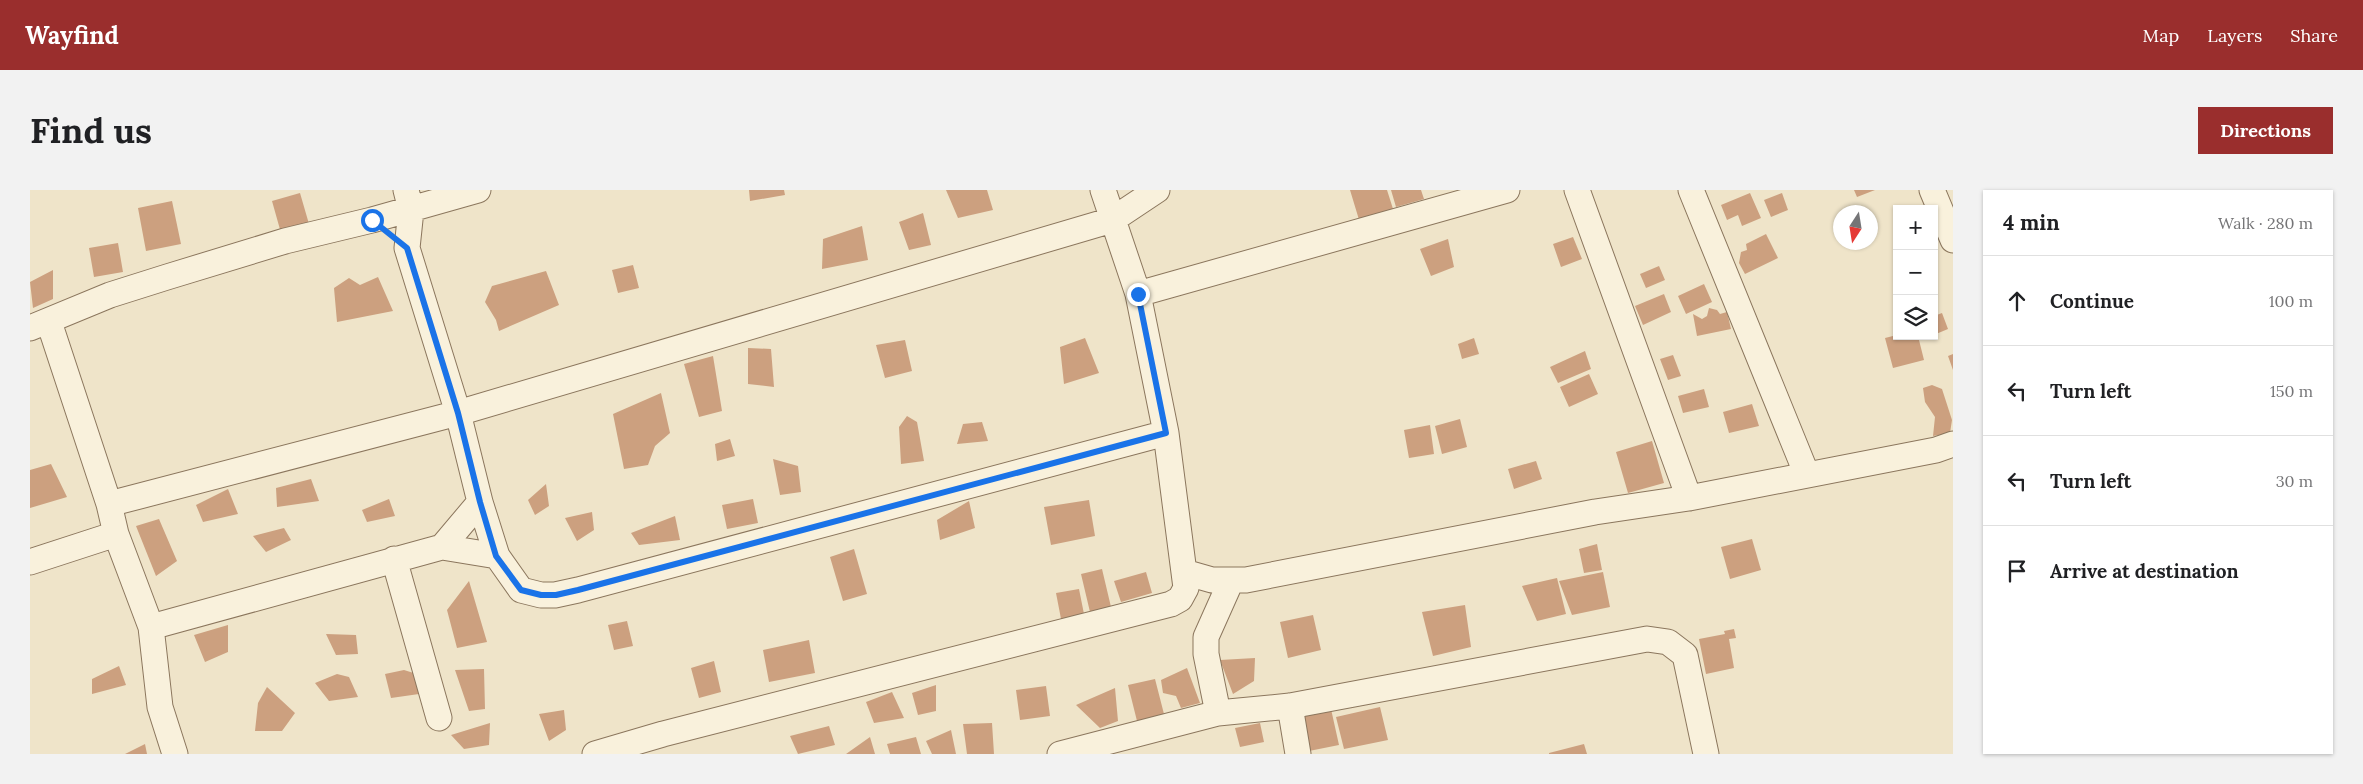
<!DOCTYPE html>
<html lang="en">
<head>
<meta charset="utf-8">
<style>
	body { margin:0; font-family:Lora,serif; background:#f2f2f2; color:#202124 }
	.controls { position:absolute; right:15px; top:15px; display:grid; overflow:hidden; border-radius:0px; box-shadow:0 1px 4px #0004 }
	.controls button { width:45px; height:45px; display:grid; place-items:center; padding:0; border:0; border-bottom:1px solid #e0e0e0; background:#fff; color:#202124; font:25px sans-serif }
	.compass { position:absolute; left:1803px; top:15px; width:45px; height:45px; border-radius:50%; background:#fff; box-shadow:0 1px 4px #0004; rotate:192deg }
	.stop { position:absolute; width:15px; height:15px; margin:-11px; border:4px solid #1a73e8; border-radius:50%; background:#fff }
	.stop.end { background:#1a73e8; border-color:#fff; box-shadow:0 1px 5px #0008 }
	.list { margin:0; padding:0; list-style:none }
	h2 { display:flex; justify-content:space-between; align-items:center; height:65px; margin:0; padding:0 20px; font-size:21px }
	h2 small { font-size:16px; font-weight:400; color:#757577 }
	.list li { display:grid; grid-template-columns:32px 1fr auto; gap:15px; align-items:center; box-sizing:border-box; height:90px; padding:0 20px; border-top:1px solid #e0e0e0 }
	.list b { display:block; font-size:19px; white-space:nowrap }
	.list em { font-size:16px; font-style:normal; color:#757577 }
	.icon { flex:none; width:28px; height:28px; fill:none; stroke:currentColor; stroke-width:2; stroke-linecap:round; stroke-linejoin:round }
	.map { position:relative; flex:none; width:1923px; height:564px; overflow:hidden; border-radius:0px }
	header { display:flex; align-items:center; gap:30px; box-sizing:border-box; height:70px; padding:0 25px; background:#9a2e2d; color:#fff }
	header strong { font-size:24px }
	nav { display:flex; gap:28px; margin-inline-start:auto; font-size:18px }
	.intro { display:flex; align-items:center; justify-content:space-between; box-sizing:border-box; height:120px; padding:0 30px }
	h1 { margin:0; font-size:35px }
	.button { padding:12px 22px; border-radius:0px; background:#9a2e2d; color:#fff; font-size:18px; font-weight:700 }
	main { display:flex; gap:30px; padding:0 30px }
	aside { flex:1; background:#fff; border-radius:0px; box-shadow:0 1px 4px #0004 }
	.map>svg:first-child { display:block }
	.building { fill:#cca07f }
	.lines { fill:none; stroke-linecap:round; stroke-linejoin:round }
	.street-casing { stroke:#8b765d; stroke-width:27 }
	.street { stroke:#f9f1dc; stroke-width:25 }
	.route { stroke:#1a73e8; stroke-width:6 }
</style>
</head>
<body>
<header>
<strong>Wayfind</strong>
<nav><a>Map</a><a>Layers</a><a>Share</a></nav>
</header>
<div class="intro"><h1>Find us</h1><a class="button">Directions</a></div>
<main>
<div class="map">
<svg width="1923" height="564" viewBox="0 0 1923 564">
	<rect width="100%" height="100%" fill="#efe4c9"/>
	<path class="building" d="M 719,0 L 754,0 L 755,5 L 720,11 Z
		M 916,0 L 957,0 L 963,20 L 928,28 Z
		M 1320,0 L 1357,0 L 1364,22 L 1330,33 Z
		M 1361,0 L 1391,0 L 1394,9 L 1366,17 Z
		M 1824,0 L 1845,0 L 1827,7 Z
		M 270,3 L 279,34 L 251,43 L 242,11 Z
		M 1720,3 L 1731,28 L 1712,36 L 1708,25 L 1697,30 L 1691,15 Z
		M 1752,3 L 1758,20 L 1741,27 L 1734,10 Z
		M 142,11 L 151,54 L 116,61 L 108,18 Z
		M 893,23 L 901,55 L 879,60 L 869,32 Z
		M 832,36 L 838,70 L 792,79 L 793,49 Z
		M 1736,44 L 1748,68 L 1715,84 L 1709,73 L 1711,62 L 1717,60 L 1716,54 Z
		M 1543,47 L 1552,69 L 1531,77 L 1523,54 Z
		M 1418,49 L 1424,77 L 1401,86 L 1390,59 Z
		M 88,53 L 93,82 L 64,87 L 59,58 Z
		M 603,75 L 609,98 L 588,103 L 582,80 Z
		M 1629,76 L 1635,90 L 1616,98 L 1610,84 Z
		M 23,80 L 23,109 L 3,118 L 0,92 Z
		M 516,81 L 529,115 L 469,141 L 466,130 L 455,112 L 462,96 Z
		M 348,87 L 363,121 L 307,132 L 304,98 L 319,88 L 330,95 Z
		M 1674,94 L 1682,112 L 1656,124 L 1648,106 Z
		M 1634,104 L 1641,122 L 1613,135 L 1605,116 Z
		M 1679,118 L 1687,120 L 1690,124 L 1697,122 L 1701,139 L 1667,146 L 1663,124 L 1672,129 L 1677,126 Z
		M 1912,123 L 1918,139 L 1906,144 L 1904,126 Z
		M 1867,145 L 1888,146 L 1894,170 L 1863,178 L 1855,148 Z
		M 1055,148 L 1069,183 L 1034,194 L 1030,157 Z
		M 1444,148 L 1449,164 L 1432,169 L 1428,154 Z
		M 875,150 L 882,181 L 855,188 L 846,155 Z
		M 718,158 L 741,159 L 744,197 L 718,194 Z
		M 1555,161 L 1561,179 L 1528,193 L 1520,177 Z
		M 1923,164 L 1923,180 L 1918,166 Z
		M 1643,165 L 1651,186 L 1638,190 L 1630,169 Z
		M 683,166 L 692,221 L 669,227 L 654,174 Z
		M 1559,184 L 1568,204 L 1539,217 L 1530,197 Z
		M 1902,195 L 1912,199 L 1922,230 L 1920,243 L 1903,246 L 1905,227 L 1895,212 L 1893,198 Z
		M 1674,199 L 1679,217 L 1653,223 L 1648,206 Z
		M 631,203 L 640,243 L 625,256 L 618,275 L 594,279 L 583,224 Z
		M 1722,214 L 1729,236 L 1699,243 L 1693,222 Z
		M 877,226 L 887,232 L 894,271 L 871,274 L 869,237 Z
		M 1430,229 L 1437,257 L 1412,264 L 1405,236 Z
		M 952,232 L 958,251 L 927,254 L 933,234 Z
		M 1400,235 L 1404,264 L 1379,268 L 1374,240 Z
		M 700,249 L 705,266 L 687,271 L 685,254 Z
		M 1622,251 L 1634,293 L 1598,303 L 1586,262 Z
		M 743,269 L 768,276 L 771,302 L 750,305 Z
		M 1506,271 L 1512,289 L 1484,299 L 1478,279 Z
		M 21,274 L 37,307 L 0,318 L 0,280 Z
		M 281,289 L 289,311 L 247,317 L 246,298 Z
		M 516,294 L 519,316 L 505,325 L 498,310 Z
		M 198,299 L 208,324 L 173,332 L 166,315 Z
		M 359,309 L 365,326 L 337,332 L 332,320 Z
		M 723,309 L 728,333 L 697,339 L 692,315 Z
		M 1059,310 L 1065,346 L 1021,355 L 1014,317 Z
		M 939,311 L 945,338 L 910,350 L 907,330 Z
		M 562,322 L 564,340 L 547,351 L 535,328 Z
		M 645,326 L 650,350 L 609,355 L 601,343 Z
		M 129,329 L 147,371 L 126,386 L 106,336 Z
		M 254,338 L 261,350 L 236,362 L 223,346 Z
		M 1722,349 L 1731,380 L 1700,389 L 1691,357 Z
		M 1567,354 L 1572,380 L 1554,383 L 1549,359 Z
		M 824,359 L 837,404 L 813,411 L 800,367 Z
		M 1072,379 L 1081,417 L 1060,422 L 1051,384 Z
		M 1116,382 L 1122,403 L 1091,412 L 1084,391 Z
		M 1573,382 L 1580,417 L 1542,425 L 1529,391 Z
		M 1527,388 L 1536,424 L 1507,431 L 1492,396 Z
		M 439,391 L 457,452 L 427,458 L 417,420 Z
		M 1049,399 L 1055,429 L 1032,434 L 1026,403 Z
		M 1435,415 L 1441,457 L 1403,466 L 1392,422 Z
		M 1283,425 L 1291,460 L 1258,468 L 1250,432 Z
		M 597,431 L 603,456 L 584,460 L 578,435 Z
		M 198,435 L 198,462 L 175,472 L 164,445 Z
		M 1704,439 L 1706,448 L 1699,449 L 1704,478 L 1676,484 L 1669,449 L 1695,444 L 1694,441 Z
		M 296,444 L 326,445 L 328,464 L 306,465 Z
		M 779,450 L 785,483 L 739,492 L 733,460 Z
		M 1225,468 L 1224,491 L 1203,504 L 1190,470 Z
		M 684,471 L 691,502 L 669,508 L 661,478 Z
		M 89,476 L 96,495 L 62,504 L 62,489 Z
		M 1157,478 L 1170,513 L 1151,518 L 1146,506 L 1133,503 L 1131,490 Z
		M 454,479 L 455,519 L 439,521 L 425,480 Z
		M 374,480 L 390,485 L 389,504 L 361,508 L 355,484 Z
		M 307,484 L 319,487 L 328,507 L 299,511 L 285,493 Z
		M 1125,489 L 1134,524 L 1107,531 L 1098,495 Z
		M 906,495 L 906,521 L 888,525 L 882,503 Z
		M 1016,496 L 1020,526 L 990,530 L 986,500 Z
		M 237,497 L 265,523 L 252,541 L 225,541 L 228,513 Z
		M 1085,498 L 1088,531 L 1070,538 L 1046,515 Z
		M 862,502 L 874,528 L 844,533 L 836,512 Z
		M 1350,517 L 1358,550 L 1314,559 L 1306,527 Z
		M 1301,519 L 1309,555 L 1274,562 L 1265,526 Z
		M 534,520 L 536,540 L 519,551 L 509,524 Z
		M 460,533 L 459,555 L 434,559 L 421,545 Z
		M 962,533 L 964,564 L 937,564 L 933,534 Z
		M 1230,533 L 1234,552 L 1210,557 L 1205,538 Z
		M 799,536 L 805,555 L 768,564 L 760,546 Z
		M 921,540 L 926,564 L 902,564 L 896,551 Z
		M 840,547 L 845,564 L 816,564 Z
		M 886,547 L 891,564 L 860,564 L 857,554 Z
		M 115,554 L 117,564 L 95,564 Z
		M 1554,554 L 1557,564 L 1519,564 L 1519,563 Z"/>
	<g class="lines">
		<g class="street-casing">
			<path id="street" d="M 376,0 L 381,20 L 377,58 L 428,223 L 450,312 L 467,366 L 491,400 L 511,405 L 525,405 L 548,400 L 1136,243
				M 1547,0 L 1659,308
				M 1661,0 L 1777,285
				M 1902,0 L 1923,50
				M 1108,104 L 1477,0
				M 0,138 L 80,105 L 137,87 L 255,51 L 342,30 L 448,0
				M 79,314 L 428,223 L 1082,30 L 1127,0
				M 86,344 L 121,437 L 412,357 L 467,366
				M 412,357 L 450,312
				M 364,369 L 409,528
				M 0,372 L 86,344 L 79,314 L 19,132
				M 1154,382 L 1182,390 L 1216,390 L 1565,322 L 1659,308 L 1906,260 L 1923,254
				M 121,437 L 130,517 L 145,564
				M 1260,516 L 1268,564
				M 1188,523 L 1176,464 L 1176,447 L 1201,391
				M 565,564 L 633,544 L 1141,414 L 1150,409 L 1156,398 L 1136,243 L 1108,104 L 1073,0
				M 1030,564 L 1188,523 L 1260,516 L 1617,449 L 1638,452 L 1655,465 L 1676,564"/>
		</g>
		<use href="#street" class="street"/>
	</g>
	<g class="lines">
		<path class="route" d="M 342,30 L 377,58 L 428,223 L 450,312 L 466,366 L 491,400 L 511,405 L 526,405 L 548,400 L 1136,243 L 1108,104"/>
	</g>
</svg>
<div class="controls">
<button>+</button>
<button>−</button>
<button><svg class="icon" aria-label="layers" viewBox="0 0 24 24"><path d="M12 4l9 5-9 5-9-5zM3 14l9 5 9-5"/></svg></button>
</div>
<svg class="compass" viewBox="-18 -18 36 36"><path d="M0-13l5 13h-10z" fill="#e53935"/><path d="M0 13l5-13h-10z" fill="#757577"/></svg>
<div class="stop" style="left:342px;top:30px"></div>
<div class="stop end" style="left:1108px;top:104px"></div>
</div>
<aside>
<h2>4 min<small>Walk · 280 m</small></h2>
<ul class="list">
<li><svg class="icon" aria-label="ahead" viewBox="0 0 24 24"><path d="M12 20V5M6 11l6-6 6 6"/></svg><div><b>Continue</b></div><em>100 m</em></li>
<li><svg class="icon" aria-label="left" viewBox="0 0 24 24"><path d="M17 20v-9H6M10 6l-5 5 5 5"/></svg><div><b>Turn left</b></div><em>150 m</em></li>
<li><svg class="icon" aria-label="left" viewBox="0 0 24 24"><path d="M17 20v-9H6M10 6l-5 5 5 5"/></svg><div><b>Turn left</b></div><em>30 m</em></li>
<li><svg class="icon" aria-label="arrive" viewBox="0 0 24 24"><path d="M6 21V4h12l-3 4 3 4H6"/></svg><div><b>Arrive at destination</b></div></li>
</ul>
</aside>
</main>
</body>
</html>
